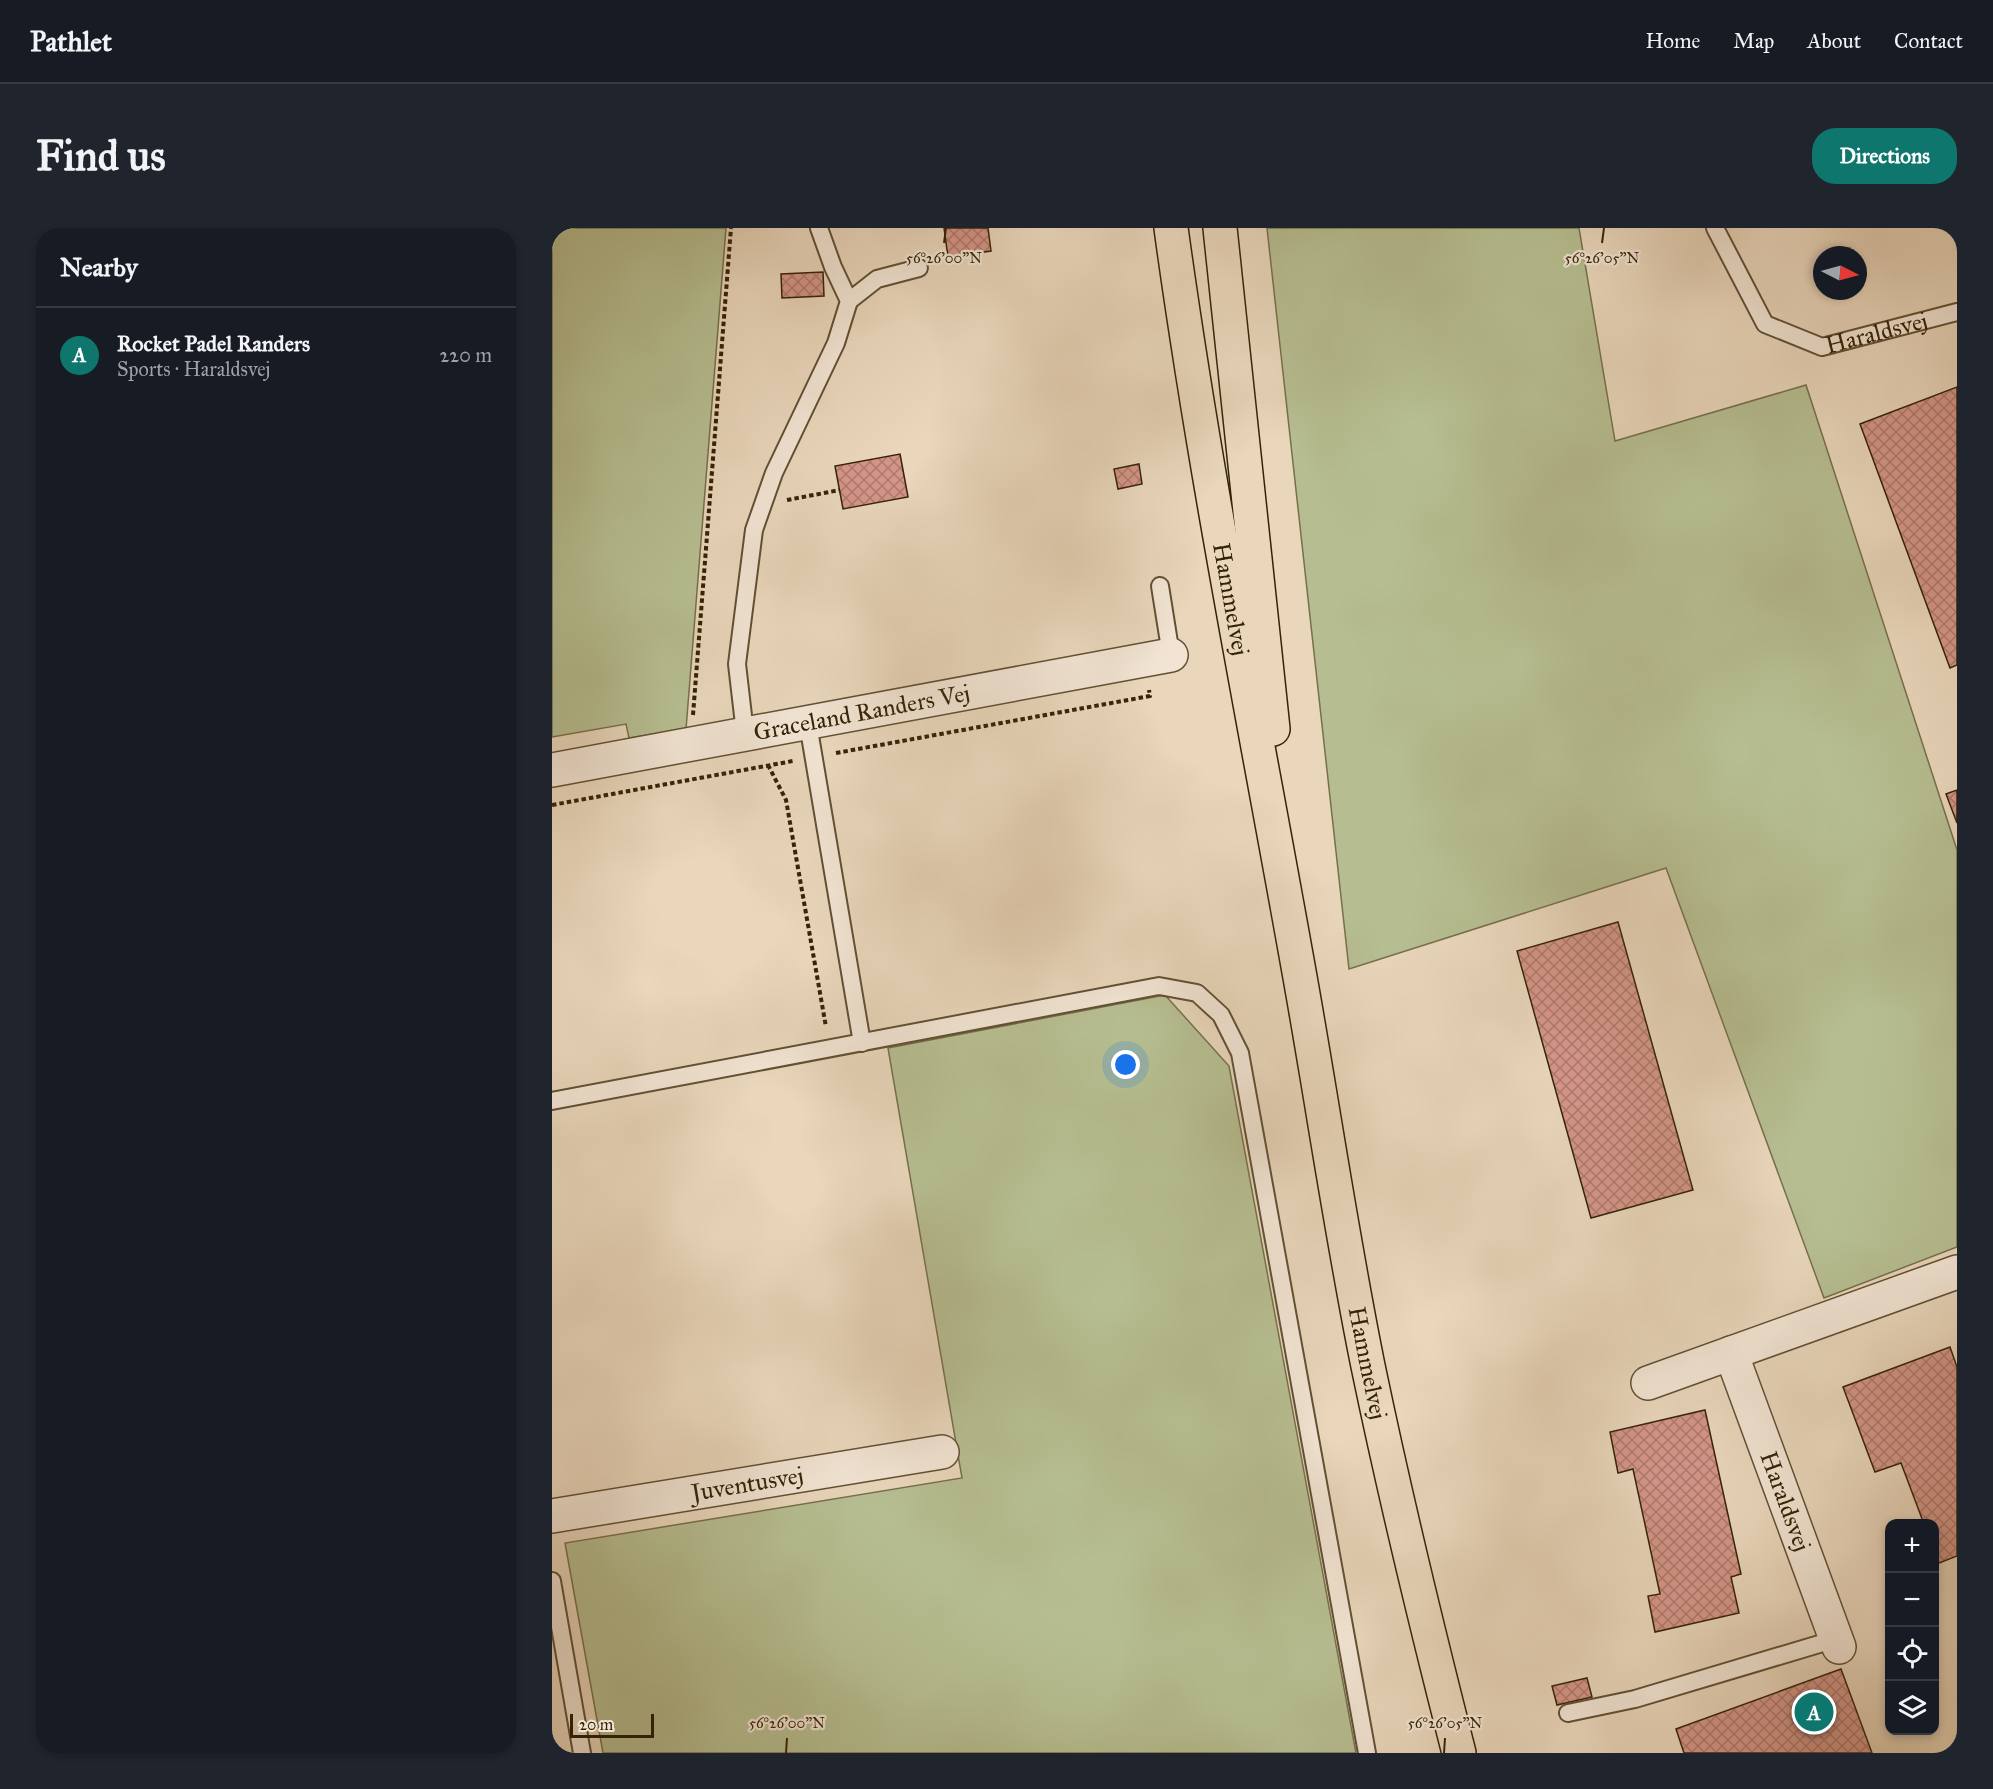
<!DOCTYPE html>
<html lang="en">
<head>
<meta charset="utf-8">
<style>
	body { margin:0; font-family:"IM FELL Great Primer",serif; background:#20242c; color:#f1f3f6 }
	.controls { position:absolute; right:18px; bottom:18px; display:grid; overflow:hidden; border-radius:12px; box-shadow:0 3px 9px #0003 }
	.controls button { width:54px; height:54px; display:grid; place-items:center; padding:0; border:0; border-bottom:2px solid #363941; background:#171b24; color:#f1f3f6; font:30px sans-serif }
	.compass { position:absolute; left:1261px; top:18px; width:54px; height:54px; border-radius:50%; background:#171b24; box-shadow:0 3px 9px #0003; rotate:96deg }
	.scale { position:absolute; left:18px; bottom:15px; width:84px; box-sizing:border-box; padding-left:6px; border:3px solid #352307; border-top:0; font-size:16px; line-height:21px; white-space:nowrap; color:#352307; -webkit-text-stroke:4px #f1e4d3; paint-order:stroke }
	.you { position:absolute; left:574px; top:837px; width:21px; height:21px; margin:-15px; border:4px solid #fff; border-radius:50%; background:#1a73e8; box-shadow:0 0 0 9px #1a73e833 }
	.badge { display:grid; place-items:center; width:39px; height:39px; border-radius:50%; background:#0f766e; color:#fff; font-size:20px; font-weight:700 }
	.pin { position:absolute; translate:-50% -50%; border:3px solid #fff; box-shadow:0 2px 6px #0006 }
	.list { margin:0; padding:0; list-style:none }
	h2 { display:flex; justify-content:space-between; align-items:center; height:78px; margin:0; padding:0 24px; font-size:26px }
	h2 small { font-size:20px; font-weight:400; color:#9ea1a6 }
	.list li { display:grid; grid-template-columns:39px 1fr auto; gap:18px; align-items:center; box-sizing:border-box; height:96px; padding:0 24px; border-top:2px solid #363941 }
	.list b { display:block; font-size:22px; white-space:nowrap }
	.list p { margin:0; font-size:20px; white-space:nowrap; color:#9ea1a6 }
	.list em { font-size:20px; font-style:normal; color:#9ea1a6 }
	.icon { flex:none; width:33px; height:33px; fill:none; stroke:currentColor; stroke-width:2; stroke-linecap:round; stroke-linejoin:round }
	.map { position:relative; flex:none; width:1405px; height:1525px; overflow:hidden; border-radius:24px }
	header { display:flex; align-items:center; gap:36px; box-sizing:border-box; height:84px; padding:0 30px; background:#171b24; border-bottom:2px solid #363941 }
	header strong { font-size:28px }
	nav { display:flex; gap:33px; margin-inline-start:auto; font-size:21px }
	.intro { display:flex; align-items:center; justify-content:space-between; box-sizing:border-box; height:144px; padding:0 36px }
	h1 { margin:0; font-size:42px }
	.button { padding:15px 27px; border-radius:24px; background:#0f766e; color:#fff; font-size:21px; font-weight:700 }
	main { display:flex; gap:36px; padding:0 36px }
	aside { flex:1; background:#171b24; border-radius:24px; box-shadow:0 3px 9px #0003 }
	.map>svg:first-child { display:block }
	.green { fill:#b6be91; stroke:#76704c; stroke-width:1.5 }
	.building { fill:url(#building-cross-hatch); stroke:#352307; stroke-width:1.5 }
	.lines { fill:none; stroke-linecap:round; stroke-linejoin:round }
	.service-casing { stroke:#625034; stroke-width:20 }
	.minor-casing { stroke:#625034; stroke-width:36 }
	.trunk-casing { stroke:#352307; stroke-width:36 }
	.path { stroke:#352307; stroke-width:4; stroke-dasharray:4.5 3; stroke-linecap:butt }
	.service { stroke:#f1e4d3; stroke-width:16 }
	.minor { stroke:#f1e4d3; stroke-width:33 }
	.trunk { stroke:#e9d6bb; stroke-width:33 }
	.ticks { fill:none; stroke:#352307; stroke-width:2 }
	.labels { text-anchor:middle; stroke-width:4.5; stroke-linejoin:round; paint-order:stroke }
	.street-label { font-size:24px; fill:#352307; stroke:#f1e4d3 }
	.ticks-label { font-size:15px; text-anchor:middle; fill:#352307; stroke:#f1e4d3; stroke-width:4.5; stroke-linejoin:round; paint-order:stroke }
</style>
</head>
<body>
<header>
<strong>Pathlet</strong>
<nav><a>Home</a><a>Map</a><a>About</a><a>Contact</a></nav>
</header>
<div class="intro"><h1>Find us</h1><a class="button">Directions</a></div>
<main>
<aside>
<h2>Nearby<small></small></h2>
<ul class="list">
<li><span class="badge">A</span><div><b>Rocket Padel Randers</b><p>Sports · Haraldsvej</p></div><em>220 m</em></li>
</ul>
</aside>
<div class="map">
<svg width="1405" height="1525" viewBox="0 0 1405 1525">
	<defs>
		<pattern id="building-cross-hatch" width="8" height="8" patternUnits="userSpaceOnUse" patternTransform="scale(1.5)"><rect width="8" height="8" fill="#d49588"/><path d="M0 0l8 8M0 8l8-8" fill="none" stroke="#ad796d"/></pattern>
	</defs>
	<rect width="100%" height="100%" fill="#e9d6bb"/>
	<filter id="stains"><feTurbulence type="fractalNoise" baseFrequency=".00333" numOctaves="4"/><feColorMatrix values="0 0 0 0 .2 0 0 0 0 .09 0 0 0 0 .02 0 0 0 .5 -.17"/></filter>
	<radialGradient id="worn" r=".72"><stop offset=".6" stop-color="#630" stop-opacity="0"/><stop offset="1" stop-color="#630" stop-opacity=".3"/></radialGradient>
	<path class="green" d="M 0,0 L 174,0 L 134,501 L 77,510 L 74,496 L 0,509 Z
		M 715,0 L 1027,0 L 1063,213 L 1254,157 L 1405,622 L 1405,1019 L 1272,1070 L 1114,640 L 797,741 Z
		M 613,767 L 677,838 L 804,1525 L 51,1525 L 13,1315 L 410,1250 L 336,820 Z"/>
	<path class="building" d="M 392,0 L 436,0 L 439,23 L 396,29 Z
		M 271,44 L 272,68 L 230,70 L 229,46 Z
		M 1405,159 L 1405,437 L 1398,440 L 1308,196 Z
		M 348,226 L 356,269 L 291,281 L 283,238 Z
		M 587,236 L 590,256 L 566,261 L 562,241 Z
		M 1405,562 L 1405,595 L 1394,566 Z
		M 1066,694 L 1141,962 L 1039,990 L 965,723 Z
		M 1398,1119 L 1405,1139 L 1405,1328 L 1387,1335 L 1382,1323 L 1382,1296 L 1372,1296 L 1349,1235 L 1323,1244 L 1291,1159 Z
		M 1153,1182 L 1189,1346 L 1179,1349 L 1187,1385 L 1103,1404 L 1096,1368 L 1108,1366 L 1081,1241 L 1066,1245 L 1058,1204 Z
		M 1289,1441 L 1320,1525 L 1132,1525 L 1124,1501 Z
		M 1035,1450 L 1040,1469 L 1005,1477 L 1000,1458 Z"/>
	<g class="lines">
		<g class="service-casing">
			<g id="service">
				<path id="s1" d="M 1163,0 L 1213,96 L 1270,119 L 1405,84"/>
				<path d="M 297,73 L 325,51 L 367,40"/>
				<path d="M 608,358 L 619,427"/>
				<path d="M 256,496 L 310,815"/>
				<path d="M 193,505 L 185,436 L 202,302 L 222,245 L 284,115 L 297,73 L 281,39 L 267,0"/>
				<path d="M 0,873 L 607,758 L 645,765 L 669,787 L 688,825 L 815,1525"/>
				<path d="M 0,1353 L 30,1525"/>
				<path d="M 1016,1485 L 1083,1471 L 1284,1411"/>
			</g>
		</g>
		<g class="minor-casing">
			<g id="minor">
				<path id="s2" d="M 0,542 L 619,427"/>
				<path id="s3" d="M 1179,1125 L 1287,1419"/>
				<path d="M 1096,1155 L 1405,1044"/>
				<path id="s4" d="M 0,1288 L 390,1224"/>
			</g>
		</g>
		<g class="trunk-casing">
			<g id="trunk">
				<path id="s5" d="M 619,0 C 653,248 702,492 746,738 C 770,871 789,1005 816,1138 C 843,1268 874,1396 907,1525"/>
				<path d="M 668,0 L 721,501"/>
			</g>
		</g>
		<path class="path" d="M 235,272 L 288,262
			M 141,487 L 179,0
			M 284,525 L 598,468 L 597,462
			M 216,537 L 234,572 L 274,799
			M 0,577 L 241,533"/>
		<use href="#service" class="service"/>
		<use href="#minor" class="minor"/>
		<use href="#trunk" class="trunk"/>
	</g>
	<path class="ticks" d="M 392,15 L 394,0M 1050,15 L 1052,0M 234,1525 L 235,1510M 892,1525 L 893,1510"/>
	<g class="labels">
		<g class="street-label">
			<text dy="8" stroke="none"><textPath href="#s1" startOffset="226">Haraldsvej</textPath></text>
			<text dy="8" stroke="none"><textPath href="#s5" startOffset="376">Hammelvej</textPath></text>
			<text dy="8" stroke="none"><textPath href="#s2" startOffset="315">Graceland Randers Vej</textPath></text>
			<text dy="8" stroke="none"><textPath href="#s5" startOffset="1152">Hammelvej</textPath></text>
			<text dy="8" stroke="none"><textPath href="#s4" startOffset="198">Juventusvej</textPath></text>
			<text dy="8" stroke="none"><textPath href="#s3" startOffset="158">Haraldsvej</textPath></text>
		</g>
	</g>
	<g class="ticks-label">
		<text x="392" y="35">56°26'00"N</text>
		<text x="1050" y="35">56°26'05"N</text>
		<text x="235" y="1500">56°26'00"N</text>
		<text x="893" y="1500">56°26'05"N</text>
	</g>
	<rect width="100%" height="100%" filter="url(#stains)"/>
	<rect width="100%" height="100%" fill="url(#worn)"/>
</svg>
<div class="controls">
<button>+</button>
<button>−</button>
<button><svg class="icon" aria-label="locate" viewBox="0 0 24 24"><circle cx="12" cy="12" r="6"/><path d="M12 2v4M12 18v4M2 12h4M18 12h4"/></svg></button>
<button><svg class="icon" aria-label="layers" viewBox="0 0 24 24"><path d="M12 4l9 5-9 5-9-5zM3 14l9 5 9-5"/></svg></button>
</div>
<svg class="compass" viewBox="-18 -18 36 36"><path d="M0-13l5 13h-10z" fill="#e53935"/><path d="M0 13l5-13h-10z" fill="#9ea1a6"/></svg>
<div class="scale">20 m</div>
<div class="you"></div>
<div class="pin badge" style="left:1262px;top:1484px">A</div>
</div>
</main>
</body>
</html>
